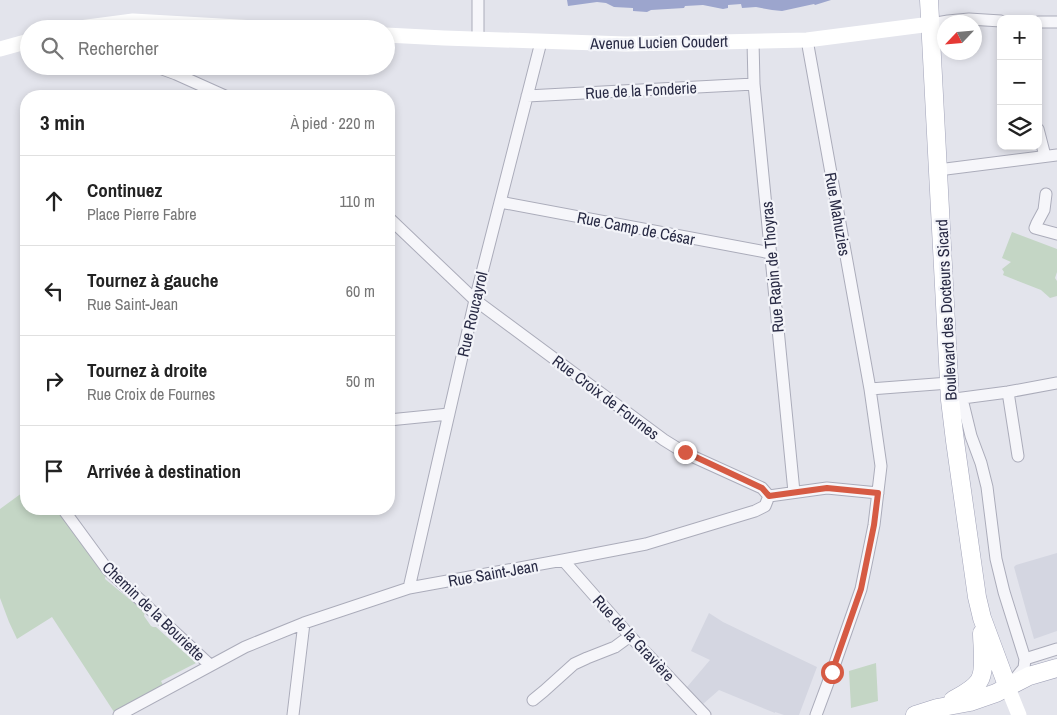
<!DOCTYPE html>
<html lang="fr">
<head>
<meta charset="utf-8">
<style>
	body { margin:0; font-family:"Archivo Narrow",sans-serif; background:#f6f6f6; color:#222 }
	.controls { position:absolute; right:15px; top:15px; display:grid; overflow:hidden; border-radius:10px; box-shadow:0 2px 8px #0003 }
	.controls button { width:45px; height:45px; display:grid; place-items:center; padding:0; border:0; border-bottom:1px solid #e0e0e0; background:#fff; color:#222; font:25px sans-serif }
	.compass { position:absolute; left:937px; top:15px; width:45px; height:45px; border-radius:50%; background:#fff; box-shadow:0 2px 8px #0003; rotate:244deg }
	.stop { position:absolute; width:15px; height:15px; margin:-11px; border:4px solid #d65a43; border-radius:50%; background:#fff }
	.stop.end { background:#d65a43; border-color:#fff; box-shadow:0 1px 5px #0008 }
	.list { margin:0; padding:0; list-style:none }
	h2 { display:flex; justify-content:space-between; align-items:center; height:65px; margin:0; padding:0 20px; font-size:21px }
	h2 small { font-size:16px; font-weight:400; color:#767676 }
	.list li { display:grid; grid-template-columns:32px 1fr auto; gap:15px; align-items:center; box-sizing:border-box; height:90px; padding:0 20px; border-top:1px solid #e0e0e0 }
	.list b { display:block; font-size:19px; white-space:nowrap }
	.list p { margin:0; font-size:16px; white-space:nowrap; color:#767676 }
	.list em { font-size:16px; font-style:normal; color:#767676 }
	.icon { flex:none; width:28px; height:28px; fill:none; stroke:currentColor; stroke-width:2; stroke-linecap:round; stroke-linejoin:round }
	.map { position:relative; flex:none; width:1057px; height:715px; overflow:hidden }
	.search { position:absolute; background:#fff; box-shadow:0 2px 8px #0003; left:20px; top:20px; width:375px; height:55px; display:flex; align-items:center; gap:12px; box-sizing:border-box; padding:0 18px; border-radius:28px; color:#767676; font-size:19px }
	.panel { position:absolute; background:#fff; box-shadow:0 2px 8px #0003; left:20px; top:90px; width:375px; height:425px; border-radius:20px }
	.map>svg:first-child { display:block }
	.built { fill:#d4d6e1 }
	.green { fill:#c4d6c5 }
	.water { fill:#9ca5cd }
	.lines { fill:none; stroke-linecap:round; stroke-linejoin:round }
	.street-casing { stroke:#abacba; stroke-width:13 }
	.primary-casing { stroke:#a1a3b8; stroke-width:19 }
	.street { stroke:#f6f6fa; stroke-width:11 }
	.secondary { stroke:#fff; stroke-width:15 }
	.primary { stroke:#fff; stroke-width:18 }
	.route { stroke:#d65a43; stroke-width:6 }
	.labels { text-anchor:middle; stroke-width:4.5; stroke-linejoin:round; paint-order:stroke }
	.street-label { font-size:16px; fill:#292b45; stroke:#f3f4f9 }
</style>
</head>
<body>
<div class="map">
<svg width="1057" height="715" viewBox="0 0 1057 715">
	<rect width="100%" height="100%" fill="#e3e4ec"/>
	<path class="built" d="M 1057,553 L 1057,631 L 1034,639 L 1014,567 L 1016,565 Z
		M 709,613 L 723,622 L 817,667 L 799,715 L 784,715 L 775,712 L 775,713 L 719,690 L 703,704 L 687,687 L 710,660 L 691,651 Z"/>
	<path class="green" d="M 1012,232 L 1057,249 L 1057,272 L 1055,278 L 1057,281 L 1057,296 L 1050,298 L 1041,290 L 1003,275 L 1004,272 L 1002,269 L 1011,262 L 1002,258 Z
		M 26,490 L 26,509 L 59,509 L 106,571 L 105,579 L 145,612 L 144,616 L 151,626 L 153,627 L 156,627 L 196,663 L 161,681 L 163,685 L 114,712 L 52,617 L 17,639 L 9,622 L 0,598 L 0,509 Z
		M 876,663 L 878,701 L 851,708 L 849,671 Z"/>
	<path class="water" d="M 567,0 L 831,0 L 815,5 L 814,4 L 782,11 L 772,10 L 756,7 L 742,8 L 741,4 L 728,5 L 728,8 L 723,9 L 703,5 L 685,6 L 684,8 L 651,10 L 647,12 L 633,11 L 633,8 L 614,7 L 606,3 L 597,2 L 568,6 Z"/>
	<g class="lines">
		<g class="street-casing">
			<path id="street" d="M 1038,22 L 1057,22
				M 931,24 L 948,21 L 969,19 L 1001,21
				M 478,39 L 478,0
				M 807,40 L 870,389 L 881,466 L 874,525 L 861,589 L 832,672 L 816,715
				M 753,41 L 754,84 L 794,492
				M 154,66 L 176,74 L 225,96
				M 527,96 L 754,84
				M 1038,129 L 1045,156
				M 938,170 L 1057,155
				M 1046,194 L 1044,210 L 1037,223 L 1035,228 L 1057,234
				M 500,202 L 771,253
				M 389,218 L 475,300 L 664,440 L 685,453 L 762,488 L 769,496
				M 870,389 L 949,383
				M 1008,392 L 1018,456
				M 955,399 L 1008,392 L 1057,383
				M 962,399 L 971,436 L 981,463 L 987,487 L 996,559 L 1004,592 L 1025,659 L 1024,668 L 1014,680
				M 389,420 L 449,414
				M 769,496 L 827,488 L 878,493
				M 63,509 L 107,569 L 210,665
				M 563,560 L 630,636 L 705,715
				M 409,588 L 475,300 L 541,42
				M 1025,659 L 1057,649
				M 533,700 L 544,691 L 574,664 L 587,658 L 615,647 L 630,636
				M 119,715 L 245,647 L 304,623 L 409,588 L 563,560 L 646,544 L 755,511 L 765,506 L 769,496
				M 293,715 L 304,623"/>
		</g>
		<g class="primary-casing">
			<path id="primary" d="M 929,0 L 950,400 L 955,441 L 977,597 L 982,618 L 1008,688
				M 953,700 C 962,695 973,690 979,681 C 986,671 982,646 982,633
				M 915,715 L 937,708 L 970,702 L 996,693 L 1029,676 L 1057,668"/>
		</g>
		<use href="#street" class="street"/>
		<path class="secondary" d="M 72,29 L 133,21 L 273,29
			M 386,35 L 444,38 L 626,44 L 807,40 L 931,24
			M 0,49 L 29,41
			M 1008,688 L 1019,715"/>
		<use href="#primary" class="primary"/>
	</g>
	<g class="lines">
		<path class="route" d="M 685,452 L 762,488 L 769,496 L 827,488 L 878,493 L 874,525 L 861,589 L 832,672"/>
	</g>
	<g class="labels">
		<g class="street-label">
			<text transform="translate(659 42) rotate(-1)" y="6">Avenue Lucien Coudert</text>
			<text transform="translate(641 90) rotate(-3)" y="6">Rue de la Fonderie</text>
			<text transform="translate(838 214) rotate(80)" y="6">Rue Mahuzies</text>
			<text transform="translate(636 228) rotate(11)" y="6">Rue Camp de César</text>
			<text transform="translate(772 267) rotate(-95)" y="6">Rue Rapin de Thoyras</text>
			<text transform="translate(946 310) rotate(-93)" y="6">Boulevard des Docteurs Sicard</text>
			<text transform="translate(472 314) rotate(-77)" y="6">Rue Roucayrol</text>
			<text transform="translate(606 397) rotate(37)" y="6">Rue Croix de Fournes</text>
			<text transform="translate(493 573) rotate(-10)" y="6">Rue Saint-Jean</text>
			<text transform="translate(154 611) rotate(44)" y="6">Chemin de la Bouriette</text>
			<text transform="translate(634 638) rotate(47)" y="6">Rue de la Gravière</text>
		</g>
	</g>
</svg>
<div class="controls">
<button>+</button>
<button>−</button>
<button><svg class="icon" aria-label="layers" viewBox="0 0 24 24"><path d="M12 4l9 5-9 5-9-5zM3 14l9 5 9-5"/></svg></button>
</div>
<svg class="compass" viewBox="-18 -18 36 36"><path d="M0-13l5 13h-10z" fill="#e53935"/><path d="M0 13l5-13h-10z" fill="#767676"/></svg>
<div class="stop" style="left:832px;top:672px"></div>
<div class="stop end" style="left:685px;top:452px"></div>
<div class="search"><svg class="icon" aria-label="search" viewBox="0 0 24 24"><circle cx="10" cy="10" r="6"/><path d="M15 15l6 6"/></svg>Rechercher</div>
<section class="panel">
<h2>3 min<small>À pied · 220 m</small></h2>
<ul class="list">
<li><svg class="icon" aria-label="ahead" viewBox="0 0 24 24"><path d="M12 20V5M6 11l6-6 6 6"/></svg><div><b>Continuez</b><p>Place Pierre Fabre</p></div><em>110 m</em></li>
<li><svg class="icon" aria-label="left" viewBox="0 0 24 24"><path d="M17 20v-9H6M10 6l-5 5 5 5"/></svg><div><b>Tournez à gauche</b><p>Rue Saint-Jean</p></div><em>60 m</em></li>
<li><svg class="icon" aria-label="right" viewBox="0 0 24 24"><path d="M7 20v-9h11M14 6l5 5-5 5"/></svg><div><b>Tournez à droite</b><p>Rue Croix de Fournes</p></div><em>50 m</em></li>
<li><svg class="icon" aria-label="arrive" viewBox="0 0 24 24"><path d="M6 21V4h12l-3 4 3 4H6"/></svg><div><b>Arrivée à destination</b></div></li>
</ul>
</section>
</div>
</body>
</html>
